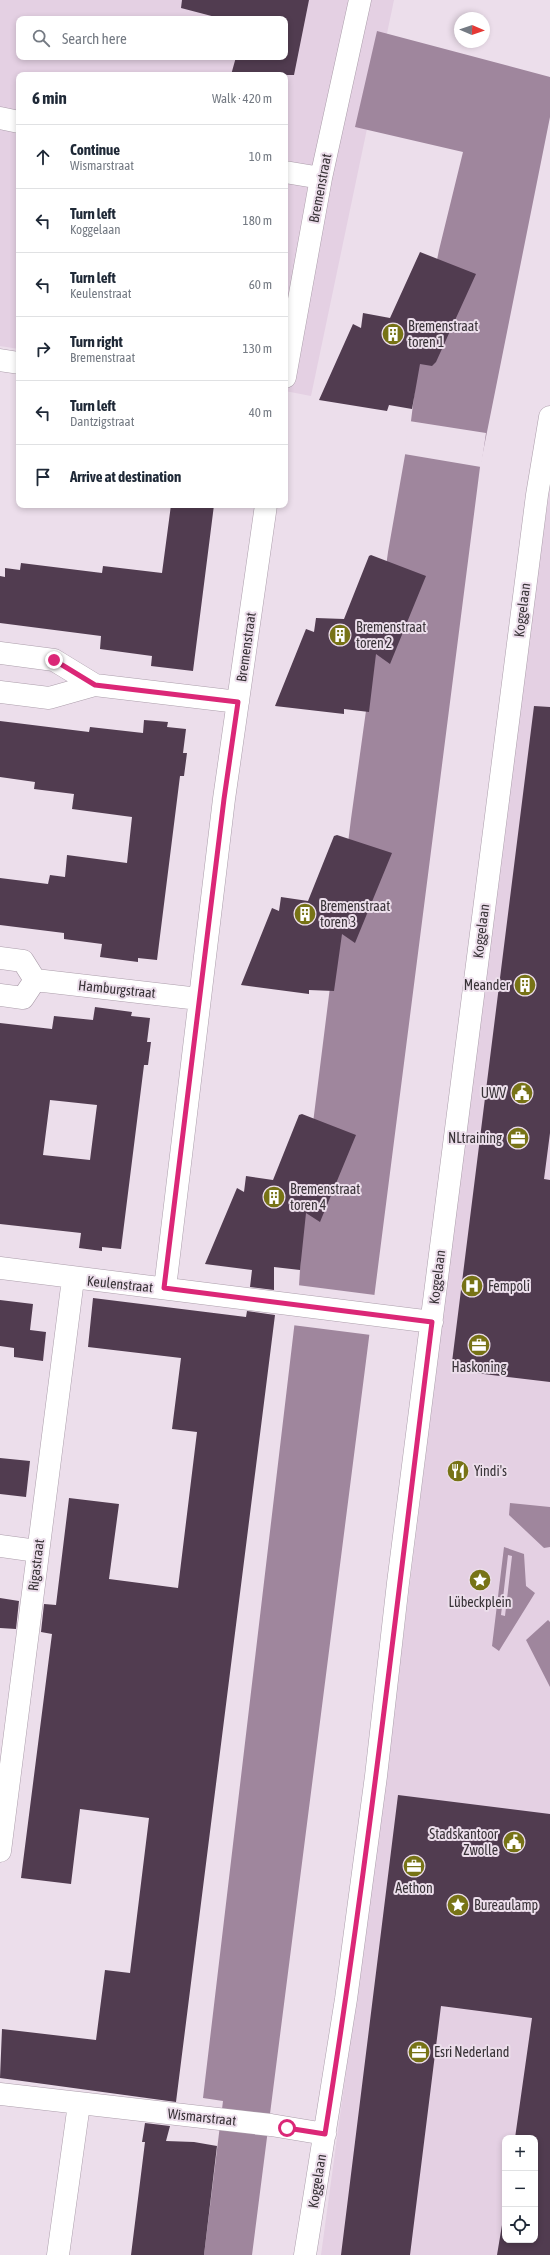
<!DOCTYPE html>
<html lang="en">
<head>
<meta charset="utf-8">
<style>
	body { margin:0; font-family:"Asap Condensed",sans-serif; background:#f2f2f3; color:#1f2937 }
	.controls { position:absolute; right:12px; bottom:12px; display:grid; overflow:hidden; border-radius:8px; box-shadow:0 2px 6px #0003 }
	.controls button { width:36px; height:36px; display:grid; place-items:center; padding:0; border:0; border-bottom:1px solid #e0e1e3; background:#fff; color:#1f2937; font:20px sans-serif }
	.compass { position:absolute; left:454px; top:12px; width:36px; height:36px; border-radius:50%; background:#fff; box-shadow:0 2px 6px #0003; rotate:92deg }
	.stop { position:absolute; width:12px; height:12px; margin:-9px; border:3px solid #db2777; border-radius:50%; background:#fff }
	.stop.end { background:#db2777; border-color:#fff; box-shadow:0 1px 4px #0008 }
	.list { margin:0; padding:0; list-style:none }
	h2 { display:flex; justify-content:space-between; align-items:center; height:52px; margin:0; padding:0 16px; font-size:17px }
	h2 small { font-size:13px; font-weight:400; color:#747a83 }
	.list li { display:grid; grid-template-columns:26px 1fr auto; gap:12px; align-items:center; box-sizing:border-box; height:64px; padding:0 16px; border-top:1px solid #e0e1e3 }
	.list b { display:block; font-size:15px; white-space:nowrap }
	.list p { margin:0; font-size:13px; white-space:nowrap; color:#747a83 }
	.list em { font-size:13px; font-style:normal; color:#747a83 }
	.icon { flex:none; width:22px; height:22px; fill:none; stroke:currentColor; stroke-width:2; stroke-linecap:round; stroke-linejoin:round }
	.map { position:relative; flex:none; width:550px; height:2255px; overflow:hidden }
	.search { position:absolute; background:#fff; box-shadow:0 2px 6px #0003; left:16px; top:16px; width:272px; height:44px; display:flex; align-items:center; gap:10px; box-sizing:border-box; padding:0 14px; border-radius:8px; color:#747a83; font-size:15px }
	.panel { position:absolute; background:#fff; box-shadow:0 2px 6px #0003; left:16px; top:72px; width:272px; height:436px; border-radius:8px }
	.map>svg:first-child { display:block }
	.built { fill:#e4d0e3; fill-rule:evenodd }
	.water { fill:#9f869d; fill-rule:evenodd }
	.pier { fill:#ecdeeb }
	.building { fill:#513c50; fill-rule:evenodd }
	.lines { fill:none; stroke-linecap:round; stroke-linejoin:round }
	.street-casing { stroke:#ac9eab; stroke-width:23 }
	.street { stroke:#fff; stroke-width:22 }
	.route { stroke:#db2777; stroke-width:5 }
	.labels { text-anchor:middle; stroke-width:4; stroke-linejoin:round; paint-order:stroke }
	.street-label { font-size:14px; fill:#383237; stroke:#ecdeeb }
	.poi-label { font-size:14px; fill:#383237; stroke:#ecdeeb; text-anchor:start }
</style>
</head>
<body>
<div class="map">
<svg width="550" height="2255" viewBox="0 0 550 2255">
	<rect width="100%" height="100%" fill="#ecdeeb"/>
	<path class="built" d="M 0,0 L 394,0 L 311,396 L 285,391 L 285,75 L 19,75 L 19,349 L 0,346 ZM 19,19 L 285,19 L 285,57 L 19,57 Z
		M 550,488 L 550,2255 L 321,2255 L 384,1793 L 522,675 ZM 505,2138 L 535,2138 L 535,2240 L 505,2240 Z"/>
	<path class="water" d="M 377,31 L 550,77 L 550,117 L 480,467 L 252,2255 L 204,2255 L 223,2101 L 203,2098 L 299,1286 L 305,1187 L 351,819 L 388,552 L 411,421 L 421,339 L 439,250 L 463,152 L 355,127 Z
		M 510,1503 L 550,1507 L 550,1547 L 544,1548 L 509,1515 Z
		M 504,1547 L 524,1554 L 526,1586 L 535,1593 L 499,1651 L 492,1646 ZM 508,1555 L 512,1556 L 505,1616 L 501,1615 Z
		M 548,1620 L 550,1622 L 550,1687 L 526,1640 Z"/>
	<path class="pier" d="M 409,421 L 486,433 L 481,467 L 404,454 Z
		M 297,1285 L 375,1295 L 371,1335 L 292,1325 Z"/>
	<path class="building" d="M 182,0 L 309,0 L 294,75 L 231,75 L 236,57 L 285,57 L 285,19 L 223,19 L 181,8 Z
		M 420,252 L 476,274 L 436,362 L 432,366 L 420,364 L 412,409 L 389,405 L 387,411 L 319,400 L 353,324 L 361,328 L 363,313 L 390,318 Z
		M 171,505 L 214,505 L 193,671 L 151,666 L 152,656 L 100,649 L 101,636 L 0,623 L 0,576 L 5,577 L 5,568 L 20,570 L 21,563 L 102,573 L 103,566 L 162,573 Z
		M 371,555 L 426,576 L 390,664 L 376,654 L 369,712 L 344,709 L 344,714 L 275,706 L 306,629 L 314,632 L 316,618 L 344,619 L 369,556 Z
		M 534,706 L 550,707 L 550,1133 L 544,1179 L 550,1180 L 550,1382 L 451,1370 Z
		M 144,720 L 168,722 L 167,727 L 186,729 L 183,753 L 187,753 L 184,776 L 180,776 L 157,960 L 138,958 L 138,962 L 100,957 L 102,944 L 64,939 L 64,933 L 0,925 L 0,878 L 48,884 L 50,875 L 65,877 L 67,855 L 127,863 L 132,817 L 72,809 L 74,794 L 34,789 L 35,782 L 0,777 L 0,721 L 89,732 L 90,727 L 143,733 Z
		M 337,835 L 392,853 L 355,943 L 342,934 L 334,991 L 309,990 L 309,994 L 241,985 L 272,908 L 279,911 L 281,897 L 308,901 L 334,836 Z
		M 95,1007 L 132,1012 L 131,1016 L 150,1018 L 147,1042 L 151,1042 L 148,1065 L 144,1065 L 121,1249 L 102,1247 L 102,1251 L 79,1248 L 81,1233 L 0,1224 L 0,1023 L 52,1029 L 54,1016 L 93,1020 ZM 50,1100 L 97,1105 L 90,1160 L 43,1155 Z
		M 302,1114 L 356,1135 L 320,1222 L 306,1213 L 300,1270 L 274,1267 L 274,1290 L 250,1287 L 252,1270 L 205,1264 L 237,1188 L 244,1192 L 246,1176 L 273,1180 L 299,1115 Z
		M 93,1298 L 246,1317 L 247,1311 L 275,1315 L 176,2102 L 0,2078 L 2,2029 L 96,2040 L 105,1970 L 130,1973 L 149,1818 L 80,1809 L 71,1884 L 21,1878 L 52,1634 L 41,1632 L 44,1604 L 56,1605 L 69,1498 L 119,1504 L 109,1579 L 178,1588 L 197,1432 L 172,1429 L 181,1358 L 88,1347 Z
		M 0,1300 L 33,1304 L 30,1330 L 46,1332 L 43,1361 L 14,1357 L 14,1348 L 0,1346 Z
		M 0,1458 L 30,1461 L 26,1497 L 0,1494 Z
		M 0,1598 L 19,1601 L 16,1629 L 0,1628 Z
		M 398,1795 L 550,1814 L 550,2255 L 497,2255 L 505,2207 L 505,2240 L 535,2240 L 535,2138 L 515,2138 L 532,2018 L 441,2006 L 410,2255 L 341,2255 Z
		M 145,2123 L 170,2126 L 166,2141 L 194,2142 L 217,2146 L 204,2255 L 131,2255 L 145,2142 L 142,2142 Z"/>
	<g class="lines">
		<g class="street-casing">
			<path id="street" d="M 0,118 L 19,122
				M 285,172 L 321,178
				M 0,360 L 19,363
				M 285,377 L 321,178 L 360,0
				M 0,653 L 54,660 L 95,685 L 238,702
				M 0,692 L 49,698 L 95,685
				M 0,958 L 23,961 L 35,980 L 199,999
				M 0,995 L 23,998 L 35,980
				M 0,1268 L 432,1322
				M 165,1288 L 224,799 L 266,505
				M 0,1546 L 37,1551
				M 0,1851 L 73,1279
				M 0,2094 L 271,2125 L 325,2134
				M 58,2255 L 79,2104
				M 305,2255 L 346,1999 L 376,1776 L 398,1583 L 537,495 L 550,417"/>
		</g>
		<use href="#street" class="street"/>
	</g>
	<g class="lines">
		<path class="route" d="M 54,660 L 95,685 L 238,702 L 224,799 L 164,1288 L 432,1322 C 398,1593 368,1864 325,2134 L 287,2128"/>
	</g>
	<defs>
		<g id="building-disc" transform="scale(1.15)"><circle r="9.5" fill="#777316" stroke="#ecdeeb"/><path d="M-4-6H4V6H1V3H-1V6H-4ZM-2.5-4.3h1.7v1.8h-1.7ZM.8-4.3h1.7v1.8H.8ZM-2.5-1h1.7V.8h-1.7ZM.8-1h1.7V.8H.8Z" fill="#fff"/></g>
		<g id="civic-disc" transform="scale(1.15)"><circle r="9.5" fill="#777316" stroke="#ecdeeb"/><path d="M-.6-6.5H3V-4.5H.6V-3L4-1V1h2V6H-6V1h2V-1L-.6-3ZM-1.2 2.5V6h2.4V2.5Z" fill="#fff"/></g>
		<g id="office-disc" transform="scale(1.15)"><circle r="9.5" fill="#777316" stroke="#ecdeeb"/><path d="M-6-3h4V-5.5h4V-3h4V5H-6ZM-1-4.5V-3h2v-1.5ZM-6 0V1H6V0Z" fill="#fff"/></g>
		<g id="hospital-disc" transform="scale(1.15)"><circle r="9.5" fill="#777316" stroke="#ecdeeb"/><path d="M-5-5h3v3.5h4V-5h3V5h-3V1.5h-4V5h-3Z" fill="#fff"/></g>
		<g id="restaurant-disc" transform="scale(1.15)"><circle r="9.5" fill="#777316" stroke="#ecdeeb"/><path d="M-5-6h1v4h1v-4h1v4h1v-4h1v5L-1.5 .5V6h-2V.5L-5-1ZM5-6V6H3V1.5H1.5Q1.5-4 5-6Z" fill="#fff"/></g>
		<g id="sight-disc" transform="scale(1.15)"><circle r="9.5" fill="#777316" stroke="#ecdeeb"/><path d="M0-6L1.8-2.2L6-1.7L2.9 1.2L3.7 5.4L0 3.3L-3.7 5.4L-2.9 1.2L-6-1.7L-1.8-2.2Z" fill="#fff"/></g>
	</defs>
	<g fill-rule="evenodd">
		<use href="#building-disc" x="393" y="334"/>
		<use href="#building-disc" x="340" y="635"/>
		<use href="#building-disc" x="305" y="914"/>
		<use href="#building-disc" x="525" y="985"/>
		<use href="#civic-disc" x="522" y="1093"/>
		<use href="#office-disc" x="518" y="1138"/>
		<use href="#building-disc" x="274" y="1197"/>
		<use href="#hospital-disc" x="472" y="1286"/>
		<use href="#office-disc" x="479" y="1345"/>
		<use href="#restaurant-disc" x="458" y="1471"/>
		<use href="#sight-disc" x="480" y="1580"/>
		<use href="#civic-disc" x="514" y="1842"/>
		<use href="#office-disc" x="414" y="1866"/>
		<use href="#sight-disc" x="458" y="1905"/>
		<use href="#office-disc" x="419" y="2052"/>
	</g>
	<g class="labels">
		<g class="street-label">
			<text transform="translate(320 188) rotate(-79)" y="5">Bremenstraat</text>
			<text transform="translate(522 610) rotate(-83)" y="5">Koggelaan</text>
			<text transform="translate(246 647) rotate(-82)" y="5">Bremenstraat</text>
			<text transform="translate(481 931) rotate(-83)" y="5">Koggelaan</text>
			<text transform="translate(117 989) rotate(6)" y="5">Hamburgstraat</text>
			<text transform="translate(437 1277) rotate(-83)" y="5">Koggelaan</text>
			<text transform="translate(120 1284) rotate(6)" y="5">Keulenstraat</text>
			<text transform="translate(36 1565) rotate(-83)" y="5">Rigastraat</text>
			<text transform="translate(202 2117) rotate(6)" y="5">Wismarstraat</text>
			<text transform="translate(317 2181) rotate(-81)" y="5">Koggelaan</text>
		</g>
		<g class="poi-label">
			<text x="408" y="331">Bremenstraat<tspan x="408" dy="16">toren 1</tspan></text>
			<text x="356" y="632">Bremenstraat<tspan x="356" dy="16">toren 2</tspan></text>
			<text x="320" y="911">Bremenstraat<tspan x="320" dy="16">toren 3</tspan></text>
			<text x="510" y="990" text-anchor="end">Meander</text>
			<text x="506" y="1098" text-anchor="end">UWV</text>
			<text x="502" y="1143" text-anchor="end">NLtraining</text>
			<text x="290" y="1194">Bremenstraat<tspan x="290" dy="16">toren 4</tspan></text>
			<text x="488" y="1291">Fempoli</text>
			<text x="479" y="1372" text-anchor="middle">Haskoning</text>
			<text x="474" y="1476">Yindi's</text>
			<text x="480" y="1607" text-anchor="middle">Lübeckplein</text>
			<text x="498" y="1839" text-anchor="end">Stadskantoor<tspan x="498" dy="16">Zwolle</tspan></text>
			<text x="414" y="1893" text-anchor="middle">Aethon</text>
			<text x="474" y="1910">Bureaulamp</text>
			<text x="434" y="2057">Esri Nederland</text>
		</g>
	</g>
</svg>
<div class="controls">
<button>+</button>
<button>−</button>
<button><svg class="icon" aria-label="locate" viewBox="0 0 24 24"><circle cx="12" cy="12" r="6"/><path d="M12 2v4M12 18v4M2 12h4M18 12h4"/></svg></button>
</div>
<svg class="compass" viewBox="-18 -18 36 36"><path d="M0-13l5 13h-10z" fill="#e53935"/><path d="M0 13l5-13h-10z" fill="#747a83"/></svg>
<div class="stop" style="left:287px;top:2128px"></div>
<div class="stop end" style="left:54px;top:660px"></div>
<div class="search"><svg class="icon" aria-label="search" viewBox="0 0 24 24"><circle cx="10" cy="10" r="6"/><path d="M15 15l6 6"/></svg>Search here</div>
<section class="panel">
<h2>6 min<small>Walk · 420 m</small></h2>
<ul class="list">
<li><svg class="icon" aria-label="ahead" viewBox="0 0 24 24"><path d="M12 20V5M6 11l6-6 6 6"/></svg><div><b>Continue</b><p>Wismarstraat</p></div><em>10 m</em></li>
<li><svg class="icon" aria-label="left" viewBox="0 0 24 24"><path d="M17 20v-9H6M10 6l-5 5 5 5"/></svg><div><b>Turn left</b><p>Koggelaan</p></div><em>180 m</em></li>
<li><svg class="icon" aria-label="left" viewBox="0 0 24 24"><path d="M17 20v-9H6M10 6l-5 5 5 5"/></svg><div><b>Turn left</b><p>Keulenstraat</p></div><em>60 m</em></li>
<li><svg class="icon" aria-label="right" viewBox="0 0 24 24"><path d="M7 20v-9h11M14 6l5 5-5 5"/></svg><div><b>Turn right</b><p>Bremenstraat</p></div><em>130 m</em></li>
<li><svg class="icon" aria-label="left" viewBox="0 0 24 24"><path d="M17 20v-9H6M10 6l-5 5 5 5"/></svg><div><b>Turn left</b><p>Dantzigstraat</p></div><em>40 m</em></li>
<li><svg class="icon" aria-label="arrive" viewBox="0 0 24 24"><path d="M6 21V4h12l-3 4 3 4H6"/></svg><div><b>Arrive at destination</b></div></li>
</ul>
</section>
</div>
</body>
</html>
